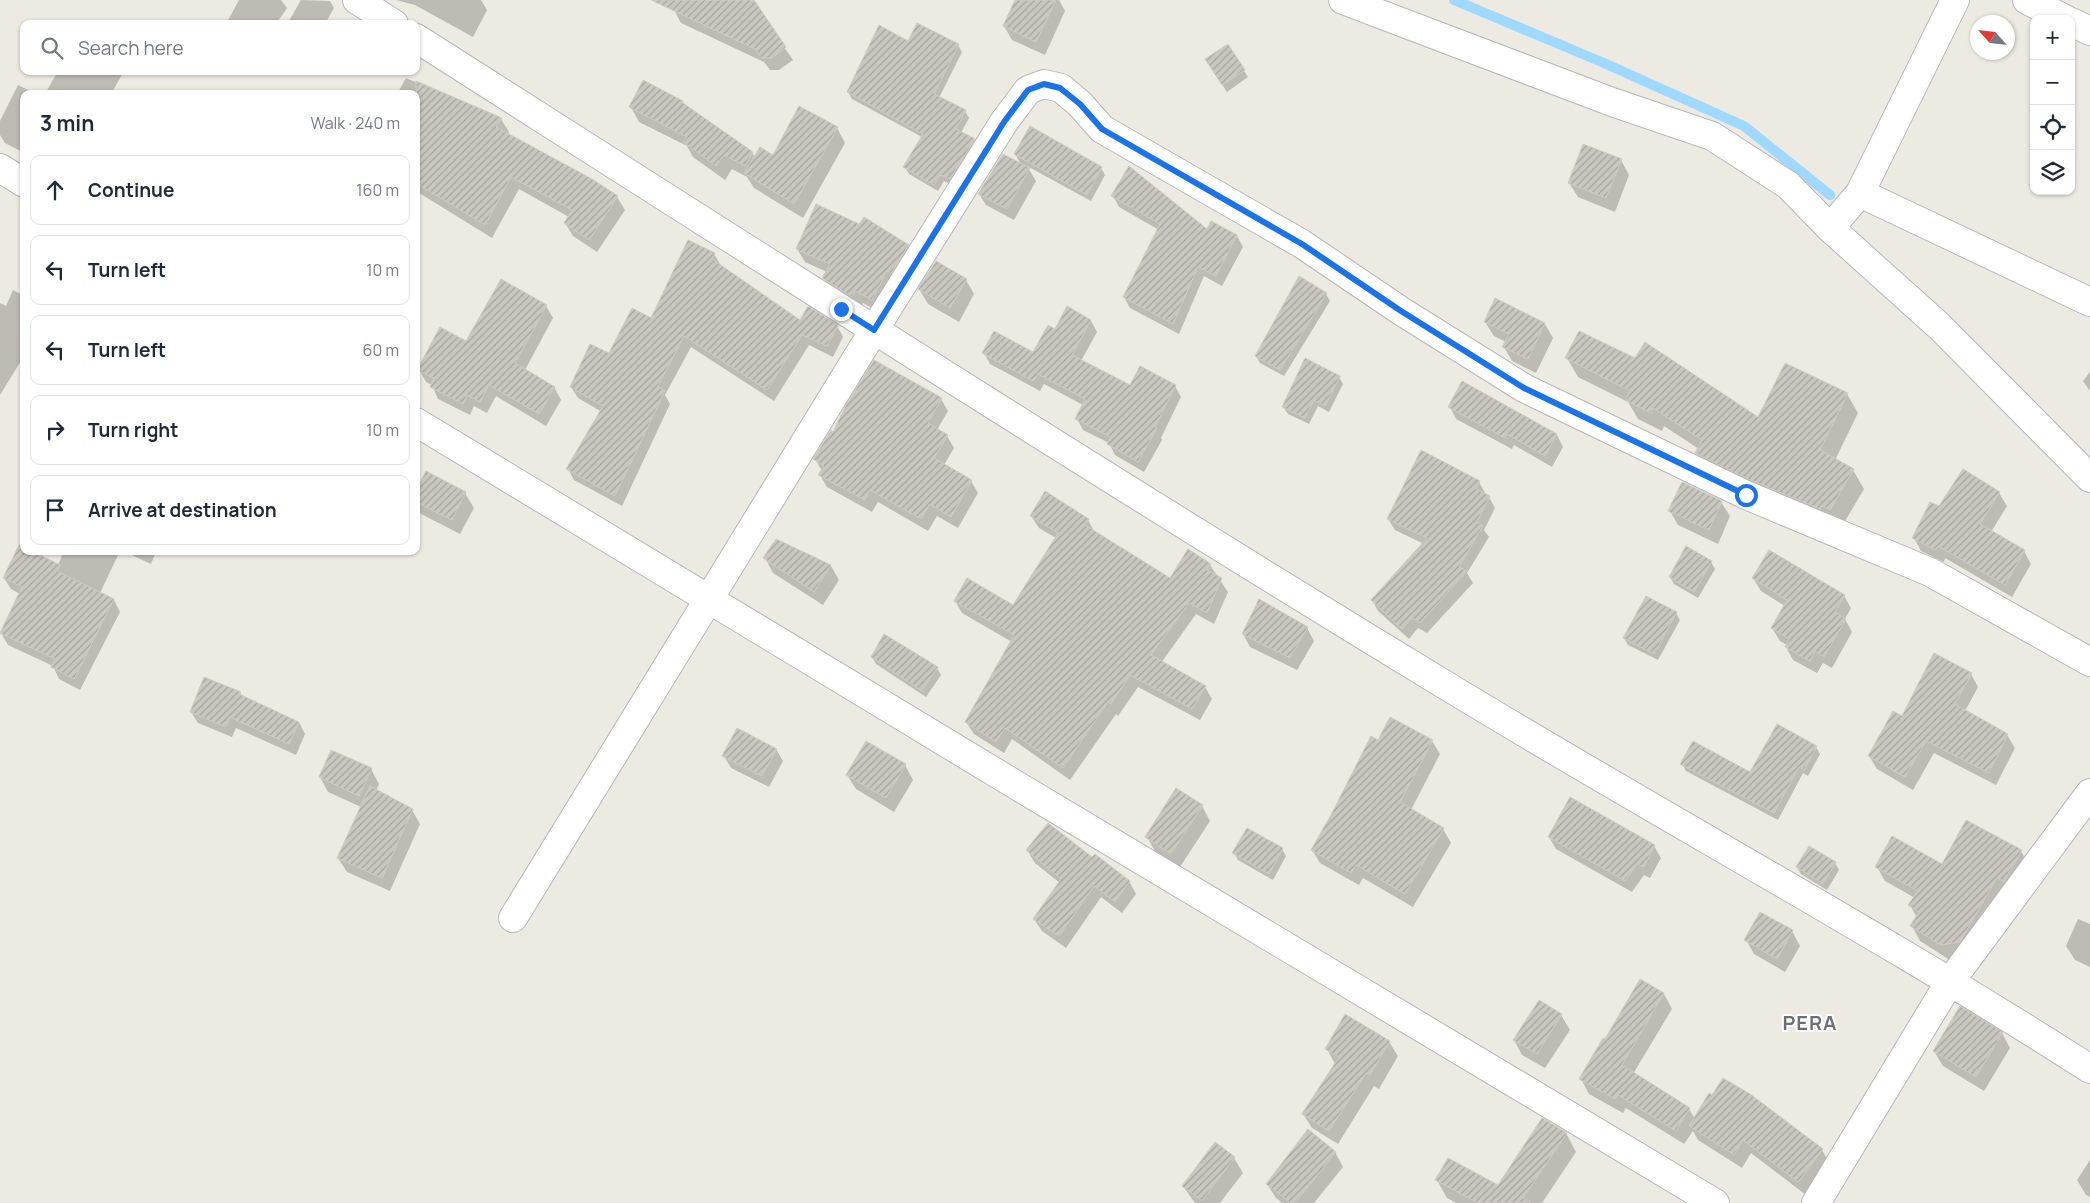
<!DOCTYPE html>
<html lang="en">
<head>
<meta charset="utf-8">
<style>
	body { margin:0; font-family:Manrope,sans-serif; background:#f6f6f7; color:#1f2937 }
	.controls { position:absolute; right:15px; top:15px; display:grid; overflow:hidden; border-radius:10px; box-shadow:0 1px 4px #0004 }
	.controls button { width:45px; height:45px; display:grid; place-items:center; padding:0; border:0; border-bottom:1px solid #e0e1e3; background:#fff; color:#1f2937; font:25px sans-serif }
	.compass { position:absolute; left:1970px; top:15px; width:45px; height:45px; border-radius:50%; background:#fff; box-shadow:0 1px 4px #0004; rotate:297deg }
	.stop { position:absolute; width:15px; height:15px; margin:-11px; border:4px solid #1a73e8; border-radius:50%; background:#fff }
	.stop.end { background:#1a73e8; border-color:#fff; box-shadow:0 1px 5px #0008 }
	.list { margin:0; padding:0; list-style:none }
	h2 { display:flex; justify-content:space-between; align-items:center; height:65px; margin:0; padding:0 20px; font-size:21px }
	h2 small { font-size:16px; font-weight:400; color:#747a83 }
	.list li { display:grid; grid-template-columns:32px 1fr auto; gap:15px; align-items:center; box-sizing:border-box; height:70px; margin:0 10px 10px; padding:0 10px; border:1px solid #e0e1e3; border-radius:10px }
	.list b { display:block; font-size:19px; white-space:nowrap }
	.list em { font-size:16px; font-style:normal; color:#747a83 }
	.icon { flex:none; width:28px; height:28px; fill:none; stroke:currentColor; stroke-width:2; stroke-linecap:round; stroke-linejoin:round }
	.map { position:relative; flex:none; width:2090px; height:1203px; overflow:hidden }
	.search { position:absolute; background:#fff; box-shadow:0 1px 4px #0004; left:20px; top:20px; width:400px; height:55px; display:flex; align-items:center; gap:12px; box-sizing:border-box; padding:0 18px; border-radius:10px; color:#747a83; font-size:19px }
	.panel { position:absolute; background:#fff; box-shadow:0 1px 4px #0004; left:20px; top:90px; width:400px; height:465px; border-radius:10px }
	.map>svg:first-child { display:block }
	.shadow { fill:#0003 }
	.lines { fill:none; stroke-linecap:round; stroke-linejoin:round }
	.stream { stroke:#9fd9ff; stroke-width:10 }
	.building { fill:url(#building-hatch); stroke:#d1cbc0 }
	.minor-casing { stroke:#b4b8bc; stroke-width:30 }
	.minor { stroke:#fff; stroke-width:28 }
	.route { stroke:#1a73e8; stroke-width:6 }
	.labels { text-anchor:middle; stroke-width:4; stroke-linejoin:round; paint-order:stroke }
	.district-label { font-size:20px; font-weight:bold; letter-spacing:1px; fill:#6b7074; stroke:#fff }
</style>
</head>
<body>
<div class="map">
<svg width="2090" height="1203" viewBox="0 0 2090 1203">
	<defs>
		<pattern id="building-hatch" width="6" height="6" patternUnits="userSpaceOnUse" patternTransform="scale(1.25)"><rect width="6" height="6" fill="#cac6c0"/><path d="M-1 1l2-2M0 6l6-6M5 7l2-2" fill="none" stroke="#a7a49f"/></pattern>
	</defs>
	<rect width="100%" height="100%" fill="#edeae1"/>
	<path class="shadow" d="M 239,0 L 281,0 L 287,8 L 276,24 L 226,24 Z
		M 301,0 L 330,1 L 334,8 L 325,24 L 291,24 L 289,21 Z
		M 396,0 L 481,0 L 487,10 L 473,37 L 415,5 Z
		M 679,0 L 752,0 L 793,60 L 779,70 L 770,70 L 764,62 L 681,23 L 674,10 Z
		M 1016,0 L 1059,0 L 1065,11 L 1045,55 L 1012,40 L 1004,26 Z
		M 909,43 L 958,45 L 962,52 L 939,98 L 965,111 L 969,118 L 961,133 L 974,140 L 978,147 L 954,186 L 944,181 L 938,191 L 909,174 L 905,167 L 922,137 L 852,99 L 848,92 Z
		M 1228,46 L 1248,77 L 1227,92 L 1211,67 Z
		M 58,71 L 124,71 L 111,94 L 45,94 Z
		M 406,78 L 501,119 L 509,132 L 507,135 L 617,197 L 625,210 L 597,252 L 573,236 L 565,223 L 569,217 L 519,189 L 492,238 L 416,191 L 416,94 L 397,94 Z
		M 18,85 L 36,94 L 24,94 L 24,153 L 5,143 L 0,135 L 0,121 Z
		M 684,106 L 752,153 L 755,157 L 773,156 L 837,128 L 845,143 L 803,218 L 754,188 L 747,177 L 732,169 L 725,180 L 693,157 L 687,146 L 639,122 L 631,107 Z
		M 1015,154 L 1101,168 L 1105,175 L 1091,201 L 1027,166 L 1036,181 L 1014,220 L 986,205 L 979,194 L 1021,165 Z
		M 1621,160 L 1629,175 L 1615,212 L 1578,197 L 1569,183 Z
		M 1113,196 L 1207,231 L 1211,223 L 1237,236 L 1243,247 L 1222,286 L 1204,276 L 1179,334 L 1130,308 L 1124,297 L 1159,230 L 1119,207 Z
		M 908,246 L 915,259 L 879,312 L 863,303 L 860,309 L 832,292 L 824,278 L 827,272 L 805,262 L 797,249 Z
		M 714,254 L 721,266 L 801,322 L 837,326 L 843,337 L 833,357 L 809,345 L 774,401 L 691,347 L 665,395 L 670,404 L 622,506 L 574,480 L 568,469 L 602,412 L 578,398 L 571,387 L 651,320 Z
		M 966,280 L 974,294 L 959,322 L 928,304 L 919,289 Z
		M 13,290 L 24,296 L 24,356 L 0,395 L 0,303 L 6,306 Z
		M 1326,294 L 1330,301 L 1284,376 L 1260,363 L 1256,356 Z
		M 546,306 L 553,318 L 525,370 L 554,387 L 561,400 L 546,426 L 496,396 L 487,413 L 474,406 L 470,415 L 438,399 L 432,385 L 426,382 L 419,369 L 467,343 Z
		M 1091,321 L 1097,332 L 1081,361 L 1130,387 L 1175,386 L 1181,397 L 1161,438 L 1162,440 L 1144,472 L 1115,455 L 1109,443 L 1083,430 L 1077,419 L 1083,405 L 1044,384 L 1040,391 L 990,364 L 984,353 L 1033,354 L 1056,331 Z
		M 1485,322 L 1545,324 L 1553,338 L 1536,373 L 1512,361 L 1504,347 L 1506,342 L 1494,336 Z
		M 1567,358 L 1759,419 L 1847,394 L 1858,413 L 1835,460 L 1853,470 L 1864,489 L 1841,528 L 1708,472 L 1697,453 L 1699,449 L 1664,426 L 1662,431 L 1638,419 L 1628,402 L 1578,377 Z
		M 2090,372 L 2090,391 L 2083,381 Z
		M 1339,377 L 1343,384 L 1329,412 L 1318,406 L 1309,424 L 1288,414 L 1283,407 Z
		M 1463,383 L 1557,435 L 1563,447 L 1552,467 L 1514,445 L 1512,449 L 1456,419 L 1450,407 Z
		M 941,399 L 948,411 L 937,430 L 947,436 L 954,448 L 944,465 L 971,481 L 978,493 L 958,528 L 937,516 L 928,531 L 878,502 L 872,512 L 827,487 L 820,475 L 822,471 L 815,459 L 833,433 Z
		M 1479,482 L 1485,493 L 1484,495 L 1489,497 L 1495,508 L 1484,530 L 1489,537 L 1467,573 L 1473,583 L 1427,633 L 1418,628 L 1409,639 L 1378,611 L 1372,600 L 1424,544 L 1395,530 L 1388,519 Z
		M 416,493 L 465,493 L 474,508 L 460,534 L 421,514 L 416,505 Z
		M 1999,493 L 2007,506 L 1991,532 L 2024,551 L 2031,564 L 2012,597 L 1945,558 L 1944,562 L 1921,551 L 1914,538 L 1939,508 Z
		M 1721,502 L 1730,516 L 1718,544 L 1678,525 L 1670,511 Z
		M 1031,516 L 1088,520 L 1095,533 L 1170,579 L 1210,565 L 1228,592 L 1214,624 L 1196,614 L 1161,663 L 1205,687 L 1212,699 L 1200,720 L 1138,687 L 1118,716 L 1116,714 L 1070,780 L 1012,739 L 1004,753 L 974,734 L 966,722 L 1012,642 L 962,613 L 955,601 L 1013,606 L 1056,538 L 1039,528 Z
		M 777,540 L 831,566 L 839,580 L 823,605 L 773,573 L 765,558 Z
		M 24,551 L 58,565 L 64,551 L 120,551 L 100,593 L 114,600 L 120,612 L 80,690 L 59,679 L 53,666 L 8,645 L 1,633 L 20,594 L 11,589 L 4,578 Z
		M 123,551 L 156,551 L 151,564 Z
		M 1711,562 L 1715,569 L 1698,598 L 1674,584 L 1670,577 Z
		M 1753,578 L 1844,596 L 1851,608 L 1845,619 L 1852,632 L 1832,668 L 1823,663 L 1817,673 L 1793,660 L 1786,647 L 1787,645 L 1780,641 L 1772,628 L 1785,606 L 1761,591 Z
		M 1676,613 L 1680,620 L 1658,660 L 1628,645 L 1624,638 Z
		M 1307,628 L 1314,641 L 1297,670 L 1250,647 L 1243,634 Z
		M 872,657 L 937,668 L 941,675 L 926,697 L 876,664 Z
		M 1971,674 L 1978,687 L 1965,711 L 2007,735 L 2015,748 L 1996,785 L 1934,753 L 1913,790 L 1877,769 L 1869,756 L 1902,718 Z
		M 240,693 L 243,697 L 299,722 L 305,734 L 296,755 L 236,728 L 232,737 L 198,723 L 191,712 Z
		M 1432,741 L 1440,754 L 1411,810 L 1443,829 L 1451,843 L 1413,907 L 1363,878 L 1359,885 L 1320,863 L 1312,850 L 1379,742 Z
		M 1816,747 L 1820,754 L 1808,776 L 1803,773 L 1778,820 L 1686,771 L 1682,764 L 1750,774 Z
		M 776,749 L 783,761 L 769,787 L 731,768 L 724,756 Z
		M 905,765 L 913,780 L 894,812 L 856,789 L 847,775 Z
		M 371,769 L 379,784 L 376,791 L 412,810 L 420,824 L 390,891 L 347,872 L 338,858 L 361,807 L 328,792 L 320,777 Z
		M 1202,806 L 1210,821 L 1180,867 L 1155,851 L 1147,837 Z
		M 1549,837 L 1654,846 L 1661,858 L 1650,878 L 1644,875 L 1632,892 L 1556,849 Z
		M 1282,849 L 1286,856 L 1273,880 L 1238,860 L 1234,853 Z
		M 1027,850 L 1092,859 L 1129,881 L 1136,894 L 1122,913 L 1101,897 L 1066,948 L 1042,931 L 1034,919 L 1060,883 L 1035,863 Z
		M 2021,851 L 2029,865 L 1950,960 L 1920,941 L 1912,926 L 1917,918 L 1910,905 L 1915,898 L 1885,881 L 1877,867 L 1943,865 Z
		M 1835,863 L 1839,870 L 1827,890 L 1801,874 L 1797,867 Z
		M 2078,919 L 2090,924 L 2090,967 L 2075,960 L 2066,946 Z
		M 1792,931 L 1800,946 L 1785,972 L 1754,954 L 1746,940 Z
		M 1641,980 L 1664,994 L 1672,1009 L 1633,1074 L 1689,1109 L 1695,1119 L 1822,1150 L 1830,1164 L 1806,1195 L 1751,1153 L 1742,1168 L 1698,1140 L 1693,1131 L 1684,1144 L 1626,1108 L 1623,1113 L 1589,1094 L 1581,1079 Z
		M 1539,1001 L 1561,1015 L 1570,1030 L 1545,1068 L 1522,1055 L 1514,1040 Z
		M 2002,1033 L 2010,1048 L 1984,1091 L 1943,1066 L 1934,1051 Z
		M 1389,1042 L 1398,1056 L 1379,1089 L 1374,1086 L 1338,1144 L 1312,1128 L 1303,1114 L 1335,1064 L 1327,1049 Z
		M 1566,1133 L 1576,1152 L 1542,1203 L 1456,1203 L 1447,1198 L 1437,1180 L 1498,1186 Z
		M 1215,1144 L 1234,1158 L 1243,1173 L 1220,1203 L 1195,1203 L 1183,1186 Z
		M 1335,1152 L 1343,1167 L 1314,1203 L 1282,1203 L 1276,1198 L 1267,1184 Z
		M 2090,1160 L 2090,1197 L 2086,1195 L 2077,1180 Z"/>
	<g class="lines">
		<path class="stream" d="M 1454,0 L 1604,63 L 1744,126 L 1830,195"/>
	</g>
	<path class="building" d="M 651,0 L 754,0 L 786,47 L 772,58 L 761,58 L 755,49 Z
		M 1015,0 L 1056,0 L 1036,42 L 1003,26 Z
		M 917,23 L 959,44 L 934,94 L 966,110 L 956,129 L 975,139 L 950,179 L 940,175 L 934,185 L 903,167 L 923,134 L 847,92 L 879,25 L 908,41 Z
		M 1228,44 L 1245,70 L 1222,85 L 1205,59 Z
		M 643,80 L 683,101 L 683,103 L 753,152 L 745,166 L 724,155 L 716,166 L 683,142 L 687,137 L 629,107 Z
		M 416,81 L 502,118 L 496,127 L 592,179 L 618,196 L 589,240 L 564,223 L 572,210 L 511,177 L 485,225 L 416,183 Z
		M 799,106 L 838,127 L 794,204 L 744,173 L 760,147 L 773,155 Z
		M 1030,126 L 1102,167 L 1087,195 L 1014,154 Z
		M 1583,144 L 1622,159 L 1606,198 L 1568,183 Z
		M 1003,154 L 1030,168 L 1007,209 L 978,194 Z
		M 1129,166 L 1207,229 L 1211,221 L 1237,235 L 1216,276 L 1198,267 L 1173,324 L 1123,297 L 1160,224 L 1111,196 Z
		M 816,204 L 859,224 L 864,217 L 909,245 L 891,274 L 887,271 L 872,300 L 855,291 L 852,297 L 822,278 L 830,264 L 796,249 Z
		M 688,240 L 715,253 L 712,259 L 800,320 L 808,306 L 838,325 L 827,346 L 802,335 L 767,390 L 684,336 L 658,386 L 665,391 L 615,496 L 566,469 L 603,406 L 570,387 L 590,344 L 609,353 L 632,308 L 651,318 Z
		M 936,261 L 967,279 L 950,308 L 918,289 Z
		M 1299,276 L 1327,293 L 1280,370 L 1255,356 Z
		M 501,279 L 547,305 L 515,363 L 555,387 L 539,414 L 489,385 L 480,402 L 467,395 L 463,404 L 430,387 L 434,378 L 417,370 L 440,327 L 466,341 Z
		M 1495,298 L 1545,323 L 1528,359 L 1502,347 L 1509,334 L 1484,322 Z
		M 1067,306 L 1091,320 L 1072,355 L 1130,385 L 1140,366 L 1176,385 L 1155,427 L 1157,428 L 1138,462 L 1107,444 L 1111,437 L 1075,419 L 1085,399 L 1038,374 L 1033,381 L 982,353 L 994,331 L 1033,352 L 1048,325 L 1055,329 Z
		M 1579,331 L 1635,358 L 1645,342 L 1758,417 L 1785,363 L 1848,393 L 1820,450 L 1854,469 L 1830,510 L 1822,505 L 1820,509 L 1752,481 L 1695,453 L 1702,440 L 1653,408 L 1651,413 L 1625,400 L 1630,391 L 1565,358 Z
		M 1305,358 L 1340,376 L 1325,406 L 1314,400 L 1305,418 L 1282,407 Z
		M 874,360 L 942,398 L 928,423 L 948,435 L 934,458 L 972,480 L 951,517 L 930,504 L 921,519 L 870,490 L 865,500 L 818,475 L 824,466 L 813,459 L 831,430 L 833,432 L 846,405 Z
		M 1462,381 L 1557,434 L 1545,456 L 1507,434 L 1505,438 L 1448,407 Z
		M 1421,450 L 1480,481 L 1476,489 L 1490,496 L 1477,522 L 1483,526 L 1459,567 L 1467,571 L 1420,623 L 1412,618 L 1402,629 L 1371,600 L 1427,538 L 1387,519 Z
		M 1963,469 L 2000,492 L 1980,524 L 2025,550 L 2005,585 L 1938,546 L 1936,550 L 1912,538 L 1930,502 L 1939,506 Z
		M 426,471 L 466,492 L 452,520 L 416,502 L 416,490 Z
		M 1682,482 L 1722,501 L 1709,530 L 1668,511 Z
		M 1045,491 L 1089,519 L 1085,525 L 1170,578 L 1188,549 L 1211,564 L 1207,570 L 1222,578 L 1207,613 L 1189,603 L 1151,655 L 1206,686 L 1192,709 L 1130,675 L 1111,704 L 1108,702 L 1063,768 L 1005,728 L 996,742 L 965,722 L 1014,635 L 954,601 L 967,578 L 1013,605 L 1058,533 L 1030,516 Z
		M 776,539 L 831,565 L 814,592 L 763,558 Z
		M 19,545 L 24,547 L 24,551 L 32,551 L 60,565 L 57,571 L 114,599 L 74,679 L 51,667 L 55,659 L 0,633 L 22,587 L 3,578 Z
		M 1686,546 L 1712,561 L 1694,592 L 1669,577 Z
		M 1769,550 L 1845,595 L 1835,612 L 1846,619 L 1824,657 L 1815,651 L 1810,661 L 1785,647 L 1789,639 L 1771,628 L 1787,600 L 1752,578 Z
		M 1646,596 L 1677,612 L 1654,654 L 1623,638 Z
		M 1259,599 L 1308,627 L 1290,658 L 1242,634 Z
		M 884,634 L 938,667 L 922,691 L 871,657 Z
		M 1934,653 L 1972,673 L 1955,704 L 2008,734 L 1989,773 L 1926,741 L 1905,777 L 1868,756 L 1893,711 L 1902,716 Z
		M 204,677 L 241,692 L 239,694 L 299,722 L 289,744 L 230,717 L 226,727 L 190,712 Z
		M 1390,717 L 1433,740 L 1400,802 L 1444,828 L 1405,894 L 1356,865 L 1351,873 L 1311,850 L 1332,813 L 1371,736 L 1378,740 Z
		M 1777,724 L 1817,746 L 1804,770 L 1799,767 L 1774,813 L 1680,764 L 1693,741 L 1750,772 Z
		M 737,728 L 777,749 L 762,776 L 722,756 Z
		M 866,741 L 906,764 L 886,798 L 846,775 Z
		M 331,750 L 372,768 L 359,796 L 319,777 Z
		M 370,786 L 413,809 L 382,878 L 337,858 Z
		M 1176,788 L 1203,805 L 1171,854 L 1145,837 Z
		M 1570,797 L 1655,845 L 1644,867 L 1637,864 L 1625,881 L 1548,837 Z
		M 1966,820 L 2022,850 L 2004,882 L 1997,878 L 1960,942 L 1941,945 L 1910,926 L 1919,912 L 1908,905 L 1918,891 L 1875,867 L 1892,836 L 1942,864 Z
		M 1048,823 L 1092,857 L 1095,854 L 1130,881 L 1115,902 L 1094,886 L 1059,936 L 1033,919 L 1061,879 L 1026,850 Z
		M 1247,828 L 1283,848 L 1269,874 L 1232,853 Z
		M 1809,846 L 1836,862 L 1823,884 L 1796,867 Z
		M 1760,912 L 1793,930 L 1777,959 L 1744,940 Z
		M 1640,979 L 1664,993 L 1622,1065 L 1690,1108 L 1676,1131 L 1618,1095 L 1615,1099 L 1579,1079 L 1603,1038 L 1605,1039 Z
		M 1539,1000 L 1562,1014 L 1537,1054 L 1513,1040 Z
		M 1960,1006 L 2003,1032 L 1976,1077 L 1933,1051 Z
		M 1345,1014 L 1390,1041 L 1370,1075 L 1366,1073 L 1329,1131 L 1302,1114 L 1339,1057 L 1325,1049 Z
		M 1723,1078 L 1750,1094 L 1823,1149 L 1798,1182 L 1743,1140 L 1734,1155 L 1689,1126 L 1709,1093 L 1712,1095 Z
		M 1542,1118 L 1567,1133 L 1523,1198 L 1531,1203 L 1478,1203 L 1435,1180 L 1448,1158 L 1498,1185 Z
		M 1308,1129 L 1336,1152 L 1295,1203 L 1291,1203 L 1266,1184 Z
		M 1215,1142 L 1235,1157 L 1202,1201 L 1182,1186 Z"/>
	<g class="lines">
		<g class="minor-casing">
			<path id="minor" d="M 357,0 L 394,24
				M 1343,0 L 1612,102 L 1712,136 L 1788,185 L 1830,228 L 1939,326 L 2090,478
				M 2027,0 L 2065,19
				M 2071,22 L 2090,31
				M 416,38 C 755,254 1093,471 1437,680 C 1653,812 1877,932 2090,1069
				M 0,168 L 24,183
				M 1860,193 L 2090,302
				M 1830,228 L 1860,193 L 1955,0
				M 416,422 L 1016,785 L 1715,1203
				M 513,918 L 874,330 L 1004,122 L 1028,90 L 1044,84 L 1061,88 L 1080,104 L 1102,129 L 1302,244 L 1401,311 L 1524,388 L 1746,495 L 1930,572 L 2090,662
				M 1816,1203 L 1949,983 L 2090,793"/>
		</g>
		<use href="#minor" class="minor"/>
	</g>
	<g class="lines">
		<path class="route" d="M 841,309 L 874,330 L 1004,122 L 1028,90 L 1044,84 L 1060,88 L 1080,104 L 1102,129 L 1302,244 L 1401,311 L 1524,388 L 1746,495"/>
	</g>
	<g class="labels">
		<g class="district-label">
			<text x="1810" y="1030">PERA</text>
		</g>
	</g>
</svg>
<div class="controls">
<button>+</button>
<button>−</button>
<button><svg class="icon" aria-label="locate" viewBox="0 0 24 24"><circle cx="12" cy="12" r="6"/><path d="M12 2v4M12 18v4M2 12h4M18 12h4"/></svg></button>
<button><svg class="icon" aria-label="layers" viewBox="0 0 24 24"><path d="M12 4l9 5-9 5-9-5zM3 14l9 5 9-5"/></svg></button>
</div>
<svg class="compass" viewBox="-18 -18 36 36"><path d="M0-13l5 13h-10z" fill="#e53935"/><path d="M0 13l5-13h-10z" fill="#747a83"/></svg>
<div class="stop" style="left:1746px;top:495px"></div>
<div class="stop end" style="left:841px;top:309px"></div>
<div class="search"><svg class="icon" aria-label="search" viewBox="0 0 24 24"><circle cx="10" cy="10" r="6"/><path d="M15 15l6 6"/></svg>Search here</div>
<section class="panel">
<h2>3 min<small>Walk · 240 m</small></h2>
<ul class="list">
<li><svg class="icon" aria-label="ahead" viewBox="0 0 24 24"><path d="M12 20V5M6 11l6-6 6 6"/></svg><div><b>Continue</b></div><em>160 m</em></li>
<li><svg class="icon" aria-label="left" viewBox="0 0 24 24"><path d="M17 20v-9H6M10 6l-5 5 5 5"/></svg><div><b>Turn left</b></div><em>10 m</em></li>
<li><svg class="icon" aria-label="left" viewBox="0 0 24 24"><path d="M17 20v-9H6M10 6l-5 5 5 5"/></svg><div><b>Turn left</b></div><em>60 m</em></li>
<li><svg class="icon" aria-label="right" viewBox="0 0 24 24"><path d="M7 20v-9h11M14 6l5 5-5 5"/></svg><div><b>Turn right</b></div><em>10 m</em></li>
<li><svg class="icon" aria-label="arrive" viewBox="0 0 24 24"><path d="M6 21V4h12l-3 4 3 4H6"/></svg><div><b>Arrive at destination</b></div></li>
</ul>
</section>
</div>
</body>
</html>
